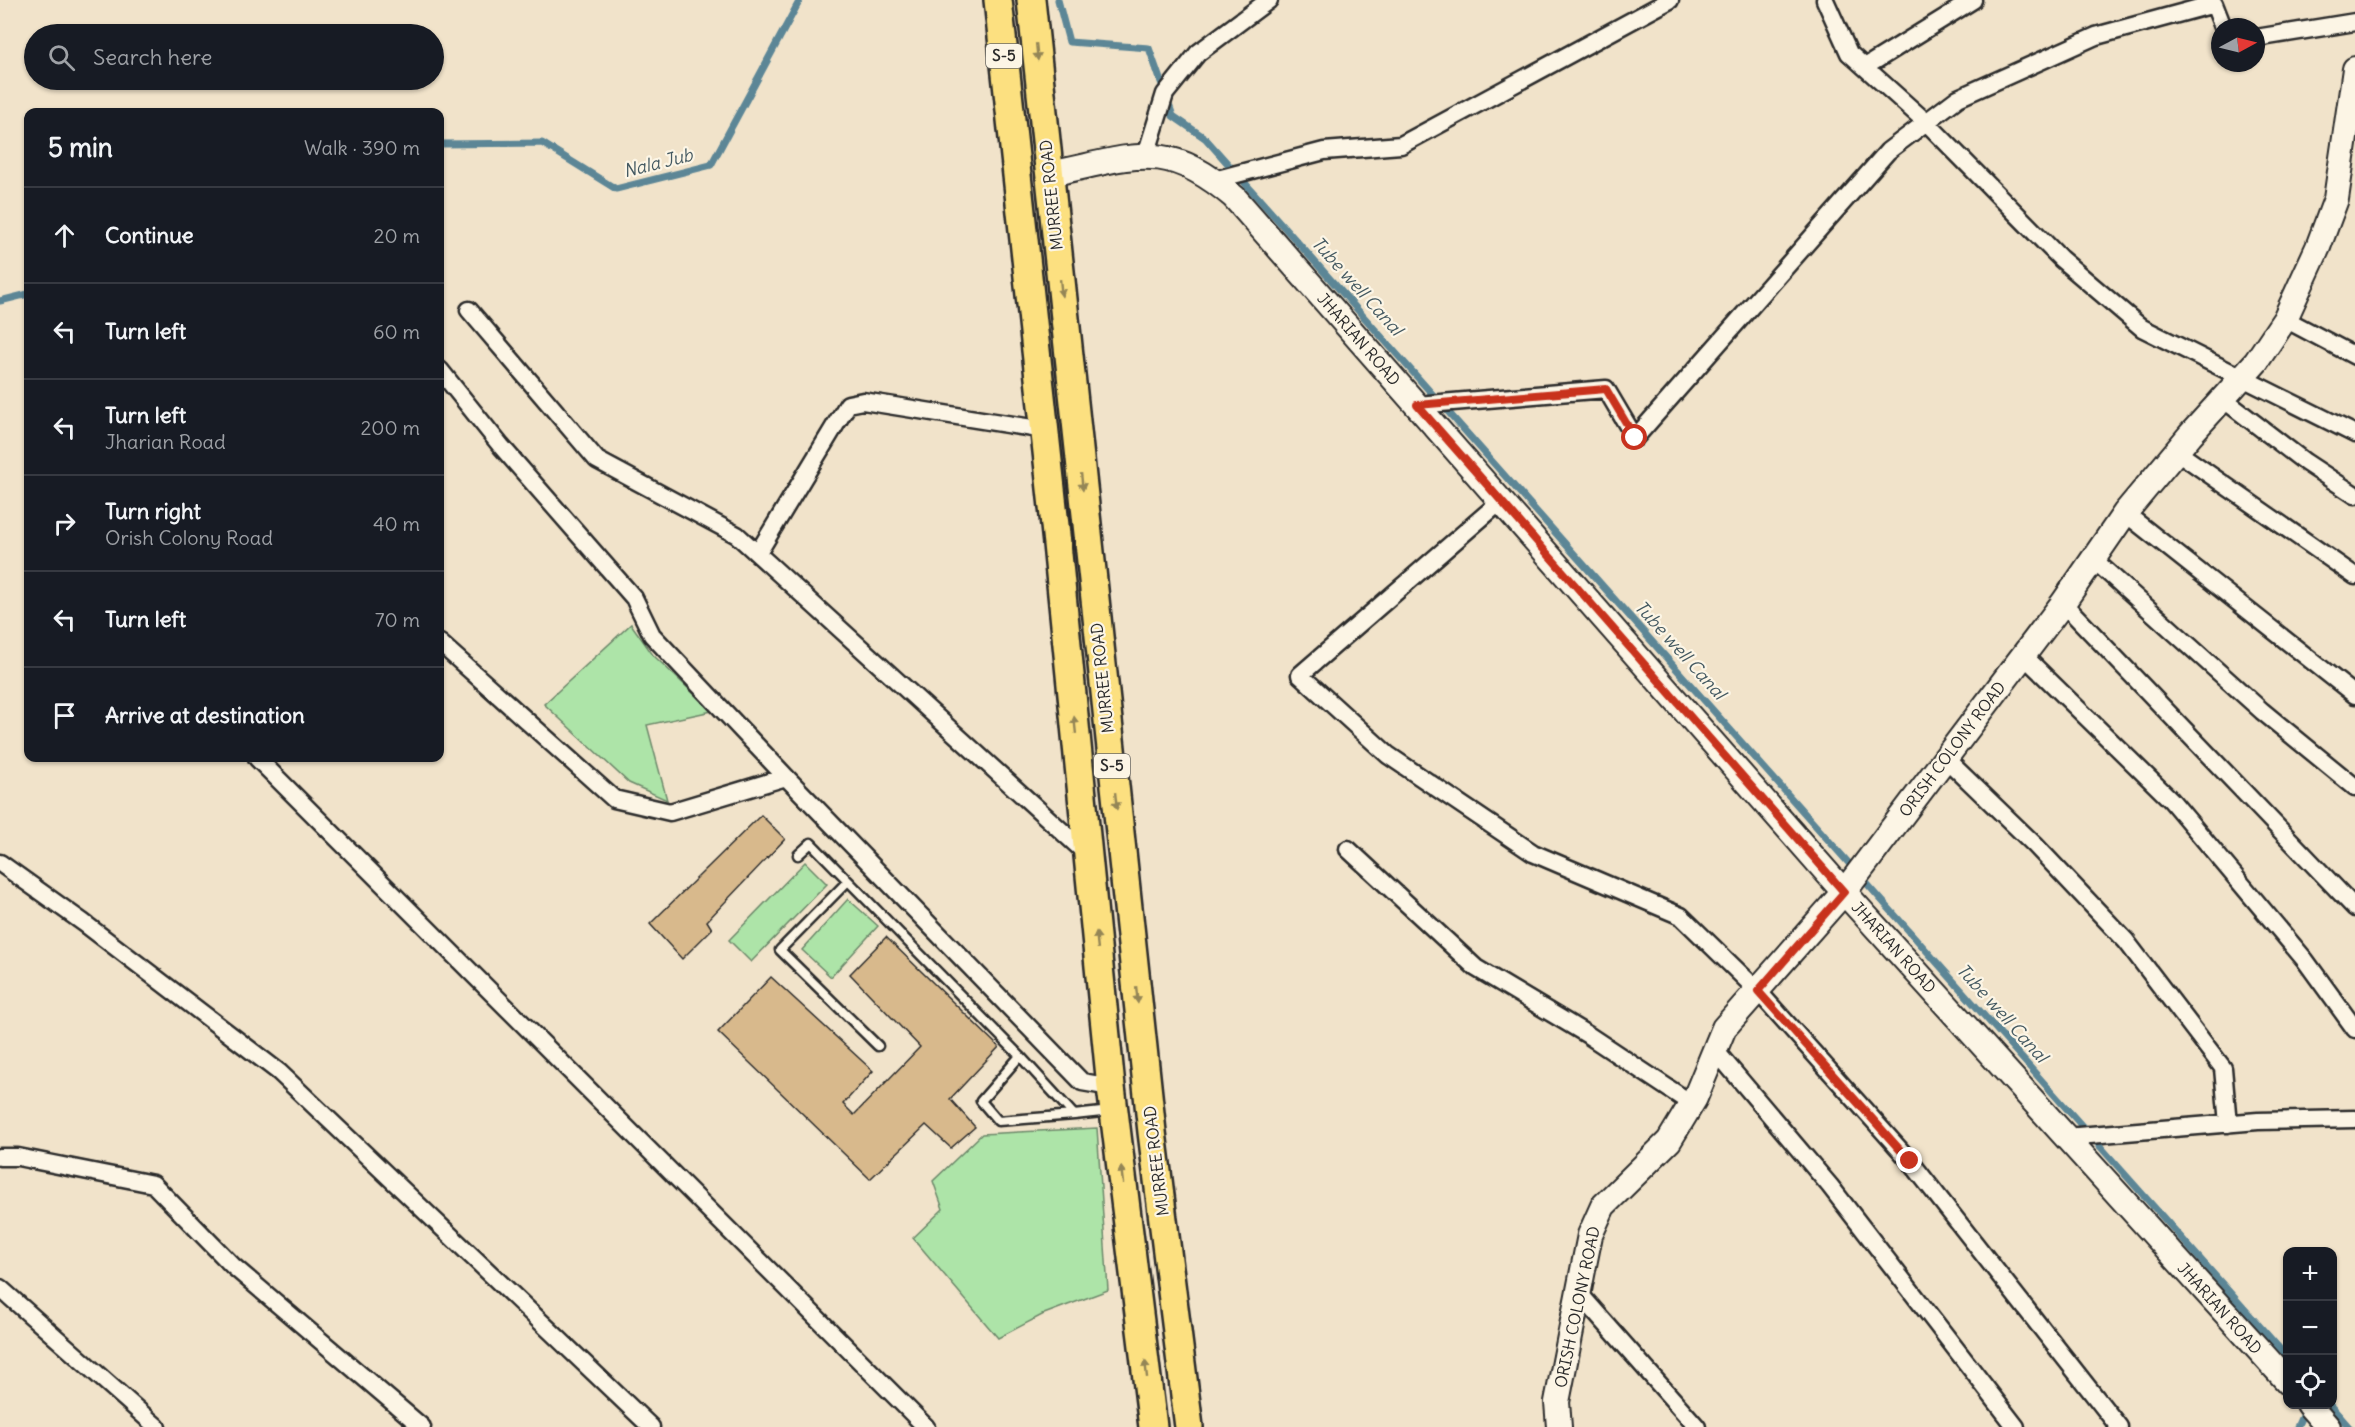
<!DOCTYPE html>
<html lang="en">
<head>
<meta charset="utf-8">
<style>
	body { margin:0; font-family:Delius,sans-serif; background:#242831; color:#f1f3f6 }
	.controls { position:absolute; right:18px; bottom:18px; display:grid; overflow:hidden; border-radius:12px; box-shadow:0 2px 4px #0004 }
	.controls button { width:54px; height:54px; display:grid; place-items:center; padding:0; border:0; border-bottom:2px solid #363941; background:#171b24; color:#f1f3f6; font:30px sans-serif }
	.compass { position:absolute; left:2211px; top:18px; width:54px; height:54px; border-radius:50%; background:#171b24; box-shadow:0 2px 4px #0004; rotate:83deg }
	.stop { position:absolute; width:18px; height:18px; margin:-14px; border:4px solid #c8321e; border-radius:50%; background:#fff }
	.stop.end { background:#c8321e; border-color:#fff; box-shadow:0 2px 6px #0008 }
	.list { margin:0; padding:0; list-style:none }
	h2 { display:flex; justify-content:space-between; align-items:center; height:78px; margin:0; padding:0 24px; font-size:26px }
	h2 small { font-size:20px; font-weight:400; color:#9ea1a6 }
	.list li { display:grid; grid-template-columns:39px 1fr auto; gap:18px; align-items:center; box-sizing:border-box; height:96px; padding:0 24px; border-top:2px solid #363941 }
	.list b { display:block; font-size:22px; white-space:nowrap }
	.list p { margin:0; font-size:20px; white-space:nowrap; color:#9ea1a6 }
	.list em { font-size:20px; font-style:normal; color:#9ea1a6 }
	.icon { flex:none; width:33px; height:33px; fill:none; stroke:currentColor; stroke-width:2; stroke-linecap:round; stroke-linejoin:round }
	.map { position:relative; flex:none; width:2355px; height:1427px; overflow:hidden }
	.search { position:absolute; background:#171b24; box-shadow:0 2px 4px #0004; left:24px; top:24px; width:420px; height:66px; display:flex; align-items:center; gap:15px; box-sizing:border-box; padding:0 21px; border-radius:33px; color:#9ea1a6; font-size:22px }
	.panel { position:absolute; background:#171b24; box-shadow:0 2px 4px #0004; left:24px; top:108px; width:420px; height:654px; border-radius:12px }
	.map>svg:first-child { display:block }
	.green { fill:#ade4a8; stroke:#6c886a; stroke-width:1.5 }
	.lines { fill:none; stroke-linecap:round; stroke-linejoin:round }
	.stream { stroke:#5c8696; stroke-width:7 }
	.building { fill:#d8b98c; stroke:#2b2b2b; stroke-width:1.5 }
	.lane-casing { stroke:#2b2b2b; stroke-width:13 }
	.street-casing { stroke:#2b2b2b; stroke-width:21 }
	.secondary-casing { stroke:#2b2b2b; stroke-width:28 }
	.primary-casing { stroke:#2b2b2b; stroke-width:32 }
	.lane { stroke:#fcf5e5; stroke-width:8 }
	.street { stroke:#fcf5e5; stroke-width:16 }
	.secondary { stroke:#fcf5e5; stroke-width:24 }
	.primary { stroke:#fce080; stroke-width:27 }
	.oneway { fill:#948656 }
	.route { stroke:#c8321e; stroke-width:8 }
	.labels { text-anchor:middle; stroke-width:4.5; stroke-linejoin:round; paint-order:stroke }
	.shield { fill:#fcf5e5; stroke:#6a6863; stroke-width:1.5 }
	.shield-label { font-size:15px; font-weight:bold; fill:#2b2b2b }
	.street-label { font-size:16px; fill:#2b2b2b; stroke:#fcf5e5 }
	.water-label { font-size:18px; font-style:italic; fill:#445961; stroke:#fcf5e5 }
</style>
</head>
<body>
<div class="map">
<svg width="2355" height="1427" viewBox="0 0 2355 1427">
	<rect width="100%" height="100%" fill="#f1e3ca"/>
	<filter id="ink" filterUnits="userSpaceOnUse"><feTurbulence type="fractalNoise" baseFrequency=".0167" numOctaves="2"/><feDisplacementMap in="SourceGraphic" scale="12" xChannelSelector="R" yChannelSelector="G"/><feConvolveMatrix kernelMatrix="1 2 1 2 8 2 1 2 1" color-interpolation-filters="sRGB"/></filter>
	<g filter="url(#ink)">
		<path class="green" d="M 631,624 L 653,655 L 712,711 L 647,725 L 667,800 L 629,783 L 544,704 Z
			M 805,862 L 827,884 L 751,962 L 729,940 Z
			M 848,899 L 878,926 L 831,977 L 802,950 Z
			M 1097,1128 L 1108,1290 L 1044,1314 L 998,1338 L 913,1238 L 943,1209 L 933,1181 L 982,1134 Z"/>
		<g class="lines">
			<path class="stream" d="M 1058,0 L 1069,42 L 1149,48 L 1173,116 L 1205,138 L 2288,1358
				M 440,144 L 542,143 L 616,189 L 711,165 L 800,0
				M 0,301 L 28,294
				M 2329,1404 L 2349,1427
				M 2297,1427 L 2306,1407"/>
		</g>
		<path class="building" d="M 761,815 L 785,839 L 707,921 L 712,929 L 682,959 L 650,924 Z
			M 886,937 L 999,1047 L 950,1099 L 975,1127 L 951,1148 L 926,1125 L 870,1179 L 718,1032 L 771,977 L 873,1071 L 843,1104 L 854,1115 L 920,1047 L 850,974 Z"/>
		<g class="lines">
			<g class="lane-casing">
				<path id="lane" d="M 798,855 L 811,843 L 1020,1056 L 1074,1115 L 1111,1111
					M 848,881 L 780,950 L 878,1046
					M 1020,1056 L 981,1101 L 998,1121 L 1074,1115"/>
			</g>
			<g class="street-casing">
				<path id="street" d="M 1825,0 L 1849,53 L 1926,122 L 2061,259 L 2142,328 L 2355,434
					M 2256,38 L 2355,22
					M 1865,67 L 1973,0
					M 1146,155 L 1165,94 L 1198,53 L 1269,0
					M 1214,180 L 1324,151 L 1401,145 L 1670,0
					M 469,310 L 597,460 L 737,535 L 1088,855
					M 2285,319 L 2355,356
					M 440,370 L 501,446 L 634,598 L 652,635 L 786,777 L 1082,1082 L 1111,1087
					M 2223,399 L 2305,462 L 2355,495
					M 1417,405 L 1606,389 L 1635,438 L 1888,151 L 1958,98 L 2096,36 L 2214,4 L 2223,27
					M 2176,451 L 2355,576
					M 1501,501 L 1300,675 L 1388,755 L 1533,853 L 1681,916 L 1758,991 L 1910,1161 L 2119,1427
					M 2125,513 L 2355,695
					M 758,553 L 848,404 L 863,401 L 1045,430
					M 2093,559 L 2262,711 L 2355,787
					M 2063,603 L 2355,908
					M 440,643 L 614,799 L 670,812 L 786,777
					M 2023,655 L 2171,800 L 2305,960 L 2355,1029
					M 257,758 L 926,1427
					M 1945,758 L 2035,845 L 2126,941 L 2223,1068 L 2228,1124
					M 1348,849 L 1476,968 L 1588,1035 L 1692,1104
					M 0,863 L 84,923 L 279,1072 L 651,1427
					M 1714,1049 L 1830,1186 L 2016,1427
					M 2066,1137 L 2258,1121 L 2355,1119
					M 0,1157 L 18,1157 L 153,1184 L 233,1266 L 422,1427
					M 0,1288 L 157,1427
					M 1578,1292 L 1697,1427"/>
			</g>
			<g class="secondary-casing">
				<path id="secondary" d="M 1049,174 C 1132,158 1163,136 1234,197 L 1844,892 L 2288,1382
					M 2308,1404 L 2328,1427
					M 1559,1427 L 1557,1402 L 1583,1270 L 1590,1235 L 1603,1206 L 1669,1141 L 1695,1098 L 1724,1028 L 1844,892 L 2063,603 L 2125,513 L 2190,435 L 2256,362 L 2285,319 L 2318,247 L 2336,199 L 2355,69"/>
			</g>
			<g class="primary-casing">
				<path id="primary" d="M 998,0 L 1057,544 L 1111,1087 L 1153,1427
					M 1031,0 L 1152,1132 L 1189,1427"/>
			</g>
			<use href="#lane" class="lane"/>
			<use href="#street" class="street"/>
			<use href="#secondary" class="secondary"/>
			<use href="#primary" class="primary"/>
		</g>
		<defs><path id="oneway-solid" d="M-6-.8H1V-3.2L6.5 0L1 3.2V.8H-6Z" transform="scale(1.5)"/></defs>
		<g class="oneway">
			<use href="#oneway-solid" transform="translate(1037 52) rotate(84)"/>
			<use href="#oneway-solid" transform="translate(1061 288) rotate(84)"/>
			<use href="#oneway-solid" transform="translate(1082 482) rotate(84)"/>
			<use href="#oneway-solid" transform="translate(1075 725) rotate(-96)"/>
			<use href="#oneway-solid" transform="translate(1116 801) rotate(84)"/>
			<use href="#oneway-solid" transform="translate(1097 940) rotate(-96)"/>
			<use href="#oneway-solid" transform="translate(1137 995) rotate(84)"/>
			<use href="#oneway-solid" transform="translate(1122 1175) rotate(-97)"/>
			<use href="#oneway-solid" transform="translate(1146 1369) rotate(-97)"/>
		</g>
	</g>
	<g class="lines" filter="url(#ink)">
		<path class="route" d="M 1635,438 L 1606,389 L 1417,405 L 1844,892 L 1758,991 L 1910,1161"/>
	</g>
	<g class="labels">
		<g class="shield">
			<rect x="986" y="44" width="36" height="24" rx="4.5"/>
			<rect x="1094" y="754" width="36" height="24" rx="4.5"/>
		</g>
		<g class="shield-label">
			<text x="1004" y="61">S-5</text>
			<text x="1112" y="771">S-5</text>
		</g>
		<g class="street-label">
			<text transform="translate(1051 195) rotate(-96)" y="6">MURREE ROAD</text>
			<text transform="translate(1359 339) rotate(49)" y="6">JHARIAN ROAD</text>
			<text transform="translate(1102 678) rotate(-96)" y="6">MURREE ROAD</text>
			<text transform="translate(1952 749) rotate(-53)" y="6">ORISH COLONY ROAD</text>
			<text transform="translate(1894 947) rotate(48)" y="6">JHARIAN ROAD</text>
			<text transform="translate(1156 1161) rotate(-97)" y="6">MURREE ROAD</text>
			<text transform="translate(1577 1307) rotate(-78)" y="6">ORISH COLONY ROAD</text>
			<text transform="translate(2220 1308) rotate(48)" y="6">JHARIAN ROAD</text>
		</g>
		<g class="water-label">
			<text transform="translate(658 163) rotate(-14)" y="6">Nala Jub</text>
			<text transform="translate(1357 286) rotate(48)" y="6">Tube well Canal</text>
			<text transform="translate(1680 650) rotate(48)" y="6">Tube well Canal</text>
			<text transform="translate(2002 1013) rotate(48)" y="6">Tube well Canal</text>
		</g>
	</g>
</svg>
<div class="controls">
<button>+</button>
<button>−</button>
<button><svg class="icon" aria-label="locate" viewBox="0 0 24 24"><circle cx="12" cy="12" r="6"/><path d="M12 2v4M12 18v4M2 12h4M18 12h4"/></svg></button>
</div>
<svg class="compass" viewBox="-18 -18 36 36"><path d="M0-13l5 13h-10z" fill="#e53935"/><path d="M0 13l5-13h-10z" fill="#9ea1a6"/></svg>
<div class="stop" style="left:1635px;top:438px"></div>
<div class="stop end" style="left:1910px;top:1161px"></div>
<div class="search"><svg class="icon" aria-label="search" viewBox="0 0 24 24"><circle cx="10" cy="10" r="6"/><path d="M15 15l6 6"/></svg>Search here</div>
<section class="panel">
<h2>5 min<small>Walk · 390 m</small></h2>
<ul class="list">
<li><svg class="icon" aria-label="ahead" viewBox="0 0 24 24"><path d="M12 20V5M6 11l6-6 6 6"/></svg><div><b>Continue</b></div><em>20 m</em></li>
<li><svg class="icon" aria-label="left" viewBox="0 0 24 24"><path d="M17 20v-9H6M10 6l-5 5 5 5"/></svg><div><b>Turn left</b></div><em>60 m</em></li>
<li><svg class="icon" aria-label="left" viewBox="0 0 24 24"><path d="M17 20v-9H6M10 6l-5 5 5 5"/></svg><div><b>Turn left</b><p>Jharian Road</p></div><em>200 m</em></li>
<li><svg class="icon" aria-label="right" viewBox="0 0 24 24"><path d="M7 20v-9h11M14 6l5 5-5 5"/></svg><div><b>Turn right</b><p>Orish Colony Road</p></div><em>40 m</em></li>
<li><svg class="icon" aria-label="left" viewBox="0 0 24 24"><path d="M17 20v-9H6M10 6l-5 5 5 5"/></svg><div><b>Turn left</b></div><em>70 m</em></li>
<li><svg class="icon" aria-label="arrive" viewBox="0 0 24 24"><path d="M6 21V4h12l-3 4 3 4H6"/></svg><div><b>Arrive at destination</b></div></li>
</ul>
</section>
</div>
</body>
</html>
